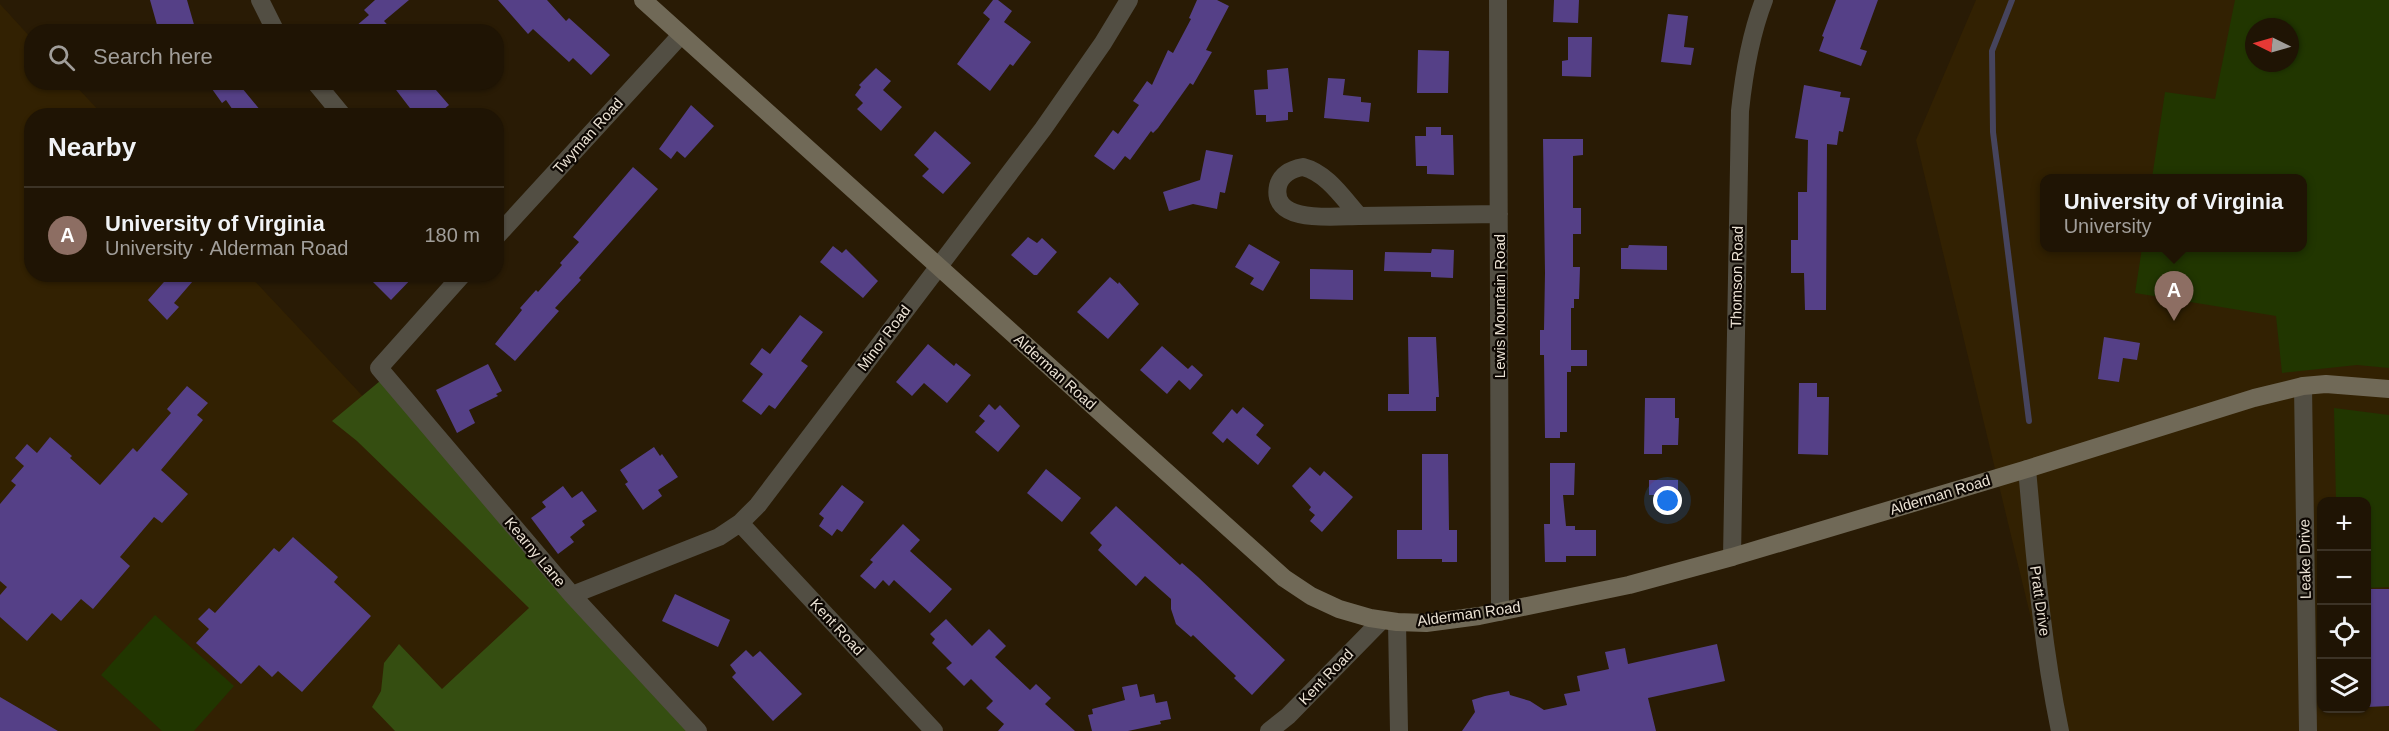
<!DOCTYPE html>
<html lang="en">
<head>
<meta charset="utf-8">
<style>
	body { margin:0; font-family:Helvetica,sans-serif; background:#271d0e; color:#f1f3f6 }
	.controls { position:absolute; right:18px; bottom:18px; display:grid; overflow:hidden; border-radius:12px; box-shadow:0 2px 4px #0004 }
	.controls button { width:54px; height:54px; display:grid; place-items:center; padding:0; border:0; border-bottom:2px solid #3c3326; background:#1f1404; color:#f1f3f6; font:30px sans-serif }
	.compass { position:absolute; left:2245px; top:18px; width:54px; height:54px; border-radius:50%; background:#1f1404; box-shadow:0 2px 4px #0004; rotate:275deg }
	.you { position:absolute; left:1668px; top:501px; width:21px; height:21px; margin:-15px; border:4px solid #fff; border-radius:50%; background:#1a73e8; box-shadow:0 0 0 9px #1a73e833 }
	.badge { display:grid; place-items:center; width:39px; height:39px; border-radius:50%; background:#0f766e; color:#fff; font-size:20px; font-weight:700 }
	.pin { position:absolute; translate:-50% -50px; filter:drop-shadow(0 2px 3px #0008) }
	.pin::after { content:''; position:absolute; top:32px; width:21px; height:18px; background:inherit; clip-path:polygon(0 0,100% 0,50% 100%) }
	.popup { position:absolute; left:2040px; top:174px; width:267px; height:78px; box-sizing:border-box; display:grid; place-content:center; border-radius:12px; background:#1f1404; filter:drop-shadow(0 2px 4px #0005); font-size:20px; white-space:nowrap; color:#a19e9a }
	.popup b { font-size:22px; color:#f1f3f6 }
	.popup::after { content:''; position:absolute; left:50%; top:100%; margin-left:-12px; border:12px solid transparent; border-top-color:#1f1404 }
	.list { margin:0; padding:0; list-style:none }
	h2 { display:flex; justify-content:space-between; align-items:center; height:78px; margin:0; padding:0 24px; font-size:26px }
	h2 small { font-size:20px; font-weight:400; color:#a19e9a }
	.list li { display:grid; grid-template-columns:39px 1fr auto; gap:18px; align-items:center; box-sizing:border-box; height:96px; padding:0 24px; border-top:2px solid #3c3326 }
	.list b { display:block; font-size:22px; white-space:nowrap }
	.list p { margin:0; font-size:20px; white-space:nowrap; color:#a19e9a }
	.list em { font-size:20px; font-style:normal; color:#a19e9a }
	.icon { flex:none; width:33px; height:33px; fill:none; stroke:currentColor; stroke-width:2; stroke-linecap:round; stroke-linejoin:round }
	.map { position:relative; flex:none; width:2389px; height:731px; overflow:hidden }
	.search { position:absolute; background:#1f1404; box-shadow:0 2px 4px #0004; left:24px; top:24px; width:480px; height:66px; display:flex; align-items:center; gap:15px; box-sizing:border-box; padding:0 21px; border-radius:24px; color:#a19e9a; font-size:22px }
	.panel { position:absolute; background:#1f1404; box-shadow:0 2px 4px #0004; left:24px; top:108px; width:480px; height:174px; border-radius:24px }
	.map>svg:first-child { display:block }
	.built { fill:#322102; fill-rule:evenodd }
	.green { fill:#213600; fill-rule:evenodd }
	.forest { fill:#354e11 }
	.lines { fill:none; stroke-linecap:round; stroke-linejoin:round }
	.stream { stroke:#46445d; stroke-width:6 }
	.building { fill:#554087 }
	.street { stroke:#524e43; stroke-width:18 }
	.secondary { stroke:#706957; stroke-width:18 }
	.labels { text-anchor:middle; stroke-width:4.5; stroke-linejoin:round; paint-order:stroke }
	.street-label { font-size:15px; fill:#eae1d3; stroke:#0d0702 }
</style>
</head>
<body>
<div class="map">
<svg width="2389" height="731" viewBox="0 0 2389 731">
	<rect width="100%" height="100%" fill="#291b05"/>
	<path class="built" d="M 1976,0 L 2389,0 L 2389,731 L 2058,731 L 1916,140 ZM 2254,27 L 2290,27 L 2290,63 L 2254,63 ZM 2045,178 L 2303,178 L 2303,248 L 2045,248 ZM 2322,502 L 2366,502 L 2366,708 L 2322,708 Z
		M 0,4 L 31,38 L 32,82 L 73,83 L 103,115 L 32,116 L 32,274 L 249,275 L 677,731 L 0,731 Z"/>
	<path class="green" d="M 2235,0 L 2389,0 L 2389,368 L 2357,365 L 2282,373 L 2276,316 L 2135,293 L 2142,248 L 2303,248 L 2303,178 L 2152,178 L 2165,92 L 2215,99 ZM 2254,27 L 2290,27 L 2290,63 L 2254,63 Z
		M 2334,408 L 2389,415 L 2389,587 L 2367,588 L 2366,502 L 2336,501 Z
		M 155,615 L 234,686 L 194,731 L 162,731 L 101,675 Z"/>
	<path class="forest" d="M 380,381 L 687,731 L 395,731 L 372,707 L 381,691 L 384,663 L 399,644 L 442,689 L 529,608 L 357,441 L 332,421 Z"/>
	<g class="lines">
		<path class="stream" d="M 2012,0 L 1992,51 L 1993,132 L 2029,421"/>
	</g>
	<path class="building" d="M 150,0 L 187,0 L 195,28 L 185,32 L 159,32 Z
		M 375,0 L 409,0 L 384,21 L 394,32 L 349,32 L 369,15 L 364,10 Z
		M 498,0 L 547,0 L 566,21 L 569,18 L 610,55 L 591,75 L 573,58 L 569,62 L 533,29 L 528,34 Z
		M 993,0 L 998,0 L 1012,11 L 1004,22 L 1031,42 L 1013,66 L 1010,64 L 990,91 L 957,64 L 990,19 L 983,13 Z
		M 1197,0 L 1217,0 L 1229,6 L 1206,50 L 1212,52 L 1193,85 L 1190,83 L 1158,128 L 1153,133 L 1151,131 L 1130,160 L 1125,156 L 1114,170 L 1094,156 L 1113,130 L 1118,134 L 1139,105 L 1133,101 L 1147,81 L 1152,85 L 1168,50 L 1173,53 L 1191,19 L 1189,18 Z
		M 1554,0 L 1579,0 L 1578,23 L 1553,22 Z
		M 1836,0 L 1878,0 L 1860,49 L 1867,51 L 1861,66 L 1819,51 L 1824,37 L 1822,36 Z
		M 1668,14 L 1688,16 L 1684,47 L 1694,48 L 1691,65 L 1661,62 Z
		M 1568,37 L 1592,37 L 1591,77 L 1562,76 L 1562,61 L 1568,60 Z
		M 1418,50 L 1449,51 L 1448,93 L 1417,93 Z
		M 876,68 L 891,81 L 883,90 L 902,107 L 881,131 L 857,109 L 863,103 L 855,95 L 861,87 L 859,85 Z
		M 1288,68 L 1293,112 L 1288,112 L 1288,120 L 1266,122 L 1266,115 L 1256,115 L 1254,90 L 1268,89 L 1267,70 Z
		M 1328,78 L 1345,79 L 1343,95 L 1361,97 L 1361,102 L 1371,103 L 1369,122 L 1324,118 Z
		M 207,82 L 250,82 L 242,88 L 265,116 L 237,116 L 226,100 L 222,103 Z
		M 390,82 L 429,82 L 449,105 L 436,116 L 416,116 Z
		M 1804,85 L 1841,92 L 1840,97 L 1850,98 L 1843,132 L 1839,131 L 1837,145 L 1827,144 L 1826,310 L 1805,310 L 1804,273 L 1791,273 L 1791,240 L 1798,240 L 1798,192 L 1807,192 L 1808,140 L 1795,138 Z
		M 691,105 L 714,126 L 685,158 L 677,151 L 671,159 L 659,149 Z
		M 1426,127 L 1441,127 L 1441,135 L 1453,135 L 1454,175 L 1427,174 L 1427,166 L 1416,166 L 1415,136 L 1426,136 Z
		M 935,131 L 971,163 L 943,194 L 922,176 L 929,169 L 914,155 Z
		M 1543,139 L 1583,139 L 1583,155 L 1573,156 L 1573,208 L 1581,208 L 1581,234 L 1573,234 L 1573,267 L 1580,267 L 1579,299 L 1574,299 L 1574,308 L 1571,308 L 1571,350 L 1587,350 L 1587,366 L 1571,366 L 1571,372 L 1567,372 L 1567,432 L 1560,432 L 1560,438 L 1545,438 L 1544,355 L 1540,355 L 1540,330 L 1544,330 L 1545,273 Z
		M 1206,150 L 1233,155 L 1225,193 L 1220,192 L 1217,209 L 1193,204 L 1169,211 L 1163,192 L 1200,180 Z
		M 633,167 L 658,189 L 579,278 L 581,280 L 555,308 L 559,311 L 515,361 L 495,344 L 522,310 L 520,308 L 536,290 L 538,292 L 562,265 L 560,263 L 579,242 L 573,237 Z
		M 1028,237 L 1037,243 L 1042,238 L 1057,252 L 1037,275 L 1034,275 L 1011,255 Z
		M 1249,244 L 1280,262 L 1263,291 L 1250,284 L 1254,278 L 1235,267 Z
		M 1629,245 L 1667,246 L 1667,270 L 1621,269 L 1621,248 L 1628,248 Z
		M 833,246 L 842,253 L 846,249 L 878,281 L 863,298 L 820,262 Z
		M 1432,249 L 1454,250 L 1453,278 L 1431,277 L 1431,272 L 1384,271 L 1385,252 L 1431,253 Z
		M 1310,269 L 1353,270 L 1353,300 L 1310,299 Z
		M 171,274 L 199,274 L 174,303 L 179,307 L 167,320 L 148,300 Z
		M 365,274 L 416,274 L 391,300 Z
		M 1110,277 L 1118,284 L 1119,282 L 1139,304 L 1108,339 L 1077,312 Z
		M 800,315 L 823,332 L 801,361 L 808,366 L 775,409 L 769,405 L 761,415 L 742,401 L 763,374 L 750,364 L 762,348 L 770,354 Z
		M 1408,337 L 1436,337 L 1439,397 L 1436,397 L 1436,411 L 1388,411 L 1388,394 L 1409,394 Z
		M 2104,337 L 2140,343 L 2137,360 L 2123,358 L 2119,382 L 2098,379 Z
		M 928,344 L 954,366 L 956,363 L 971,375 L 947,403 L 924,383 L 912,396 L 896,382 Z
		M 1162,346 L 1188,369 L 1192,365 L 1203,375 L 1190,390 L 1179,380 L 1167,394 L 1140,370 Z
		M 488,364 L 502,391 L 496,394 L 498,396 L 469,410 L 475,423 L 457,433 L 436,390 Z
		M 1799,383 L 1817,383 L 1817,397 L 1829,397 L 1828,455 L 1798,454 Z
		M 187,386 L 208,403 L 197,415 L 203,420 L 161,470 L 188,494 L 162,523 L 154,517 L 120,557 L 130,566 L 93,609 L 81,599 L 61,621 L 52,613 L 27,641 L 0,617 L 0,595 L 7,587 L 0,581 L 0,504 L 16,485 L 11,481 L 24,466 L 15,458 L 27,444 L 37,453 L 50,437 L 72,456 L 70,458 L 100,485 L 133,448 L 137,452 L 171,413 L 167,409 Z
		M 1645,398 L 1675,398 L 1675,418 L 1679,418 L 1678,445 L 1662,445 L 1662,454 L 1644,454 Z
		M 989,404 L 995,410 L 1000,405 L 1020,426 L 998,452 L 975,432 L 985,421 L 979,416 Z
		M 1243,407 L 1264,425 L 1256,435 L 1271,448 L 1258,465 L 1227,438 L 1223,443 L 1212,433 L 1232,409 L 1237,414 Z
		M 654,447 L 660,456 L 662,454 L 678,477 L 658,490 L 662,496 L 643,510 L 625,484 L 628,482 L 620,470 Z
		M 1422,454 L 1448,454 L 1449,530 L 1457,530 L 1457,562 L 1442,562 L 1442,559 L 1397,559 L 1397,530 L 1422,530 Z
		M 1550,463 L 1575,463 L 1574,495 L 1563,495 L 1566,526 L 1575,526 L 1575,530 L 1596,530 L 1596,556 L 1566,556 L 1566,562 L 1545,562 L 1544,524 L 1550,524 Z
		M 1310,467 L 1320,476 L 1324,471 L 1353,497 L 1322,532 L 1310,521 L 1315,515 L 1309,510 L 1311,507 L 1292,486 Z
		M 1046,469 L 1081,498 L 1062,522 L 1027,493 Z
		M 1649,480 L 1678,480 L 1678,495 L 1649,495 Z
		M 842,485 L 864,502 L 842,532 L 837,529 L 832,536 L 819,526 L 824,518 L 819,514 Z
		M 563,486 L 572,498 L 582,491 L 597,511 L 582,521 L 585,525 L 570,537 L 574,542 L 558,554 L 531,518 L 546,507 L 542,502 Z
		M 1116,506 L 1180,565 L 1182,563 L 1198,577 L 1285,660 L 1252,695 L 1234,678 L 1236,676 L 1193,635 L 1191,637 L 1176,624 L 1171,609 L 1171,599 L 1145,576 L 1136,586 L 1098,550 L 1102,545 L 1090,533 Z
		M 903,524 L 920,540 L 910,551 L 952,589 L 930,613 L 894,580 L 889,586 L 883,580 L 875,589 L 860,576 L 873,562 L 870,560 Z
		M 293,537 L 338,577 L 334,582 L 371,616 L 302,692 L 278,671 L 272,677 L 259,665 L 241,684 L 196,643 L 209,629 L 198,619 L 209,608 L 215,613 L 274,548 L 279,552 Z
		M 2367,589 L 2389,589 L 2389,706 L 2367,707 Z
		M 675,594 L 730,620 L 718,647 L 662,621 Z
		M 946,619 L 972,646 L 989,629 L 1006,646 L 995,657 L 1030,690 L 1036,684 L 1051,698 L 1045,704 L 1075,731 L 998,731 L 1004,724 L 986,708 L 993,701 L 971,679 L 964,686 L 946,668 L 952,663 L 932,643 L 935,639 L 930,634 Z
		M 1717,644 L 1725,681 L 1648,698 L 1656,731 L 1462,731 L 1475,712 L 1472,700 L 1485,696 L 1509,691 L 1510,695 L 1530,701 L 1544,710 L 1567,705 L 1564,694 L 1580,691 L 1577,676 L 1609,669 L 1605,652 L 1625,648 L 1628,664 Z
		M 746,650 L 753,657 L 760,651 L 802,694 L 773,721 L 732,677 L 736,673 L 730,665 Z
		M 1137,684 L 1140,697 L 1154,694 L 1156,703 L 1167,701 L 1171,719 L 1160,721 L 1161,724 L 1128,731 L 1092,731 L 1088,715 L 1093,714 L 1092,709 L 1125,700 L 1122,687 Z
		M 0,697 L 58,731 L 0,731 Z"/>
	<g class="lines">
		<path class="street" d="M 260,0 L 276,32
			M 1498,0 L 1500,612
			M 315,82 L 343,116
			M 1303,167 C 1327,173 1343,198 1359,216 C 1337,216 1270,225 1278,186 C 1281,174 1292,169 1303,167 Z
			M 1359,216 L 1499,214
			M 496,237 L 681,35
			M 463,274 L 379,368 L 572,595 L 698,731
			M 2303,386 L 2308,731
			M 2027,469 C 2035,557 2042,645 2060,731
			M 740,523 L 934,731
			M 1732,557 L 1740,111 C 1744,73 1750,36 1764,0
			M 572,595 L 719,537 L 740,523 L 758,505 L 1043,129 L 1103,43 L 1129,0
			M 1397,622 L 1399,731
			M 1269,731 L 1288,716 L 1382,620"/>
		<path class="secondary" d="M 643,0 L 1284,578 L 1311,596 L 1339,609 L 1370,618 L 1397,622 L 1426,623 L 1479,616 L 1629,585 L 1732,557 L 2027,469 L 2254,398 L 2303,386 L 2326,384 L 2389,389"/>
	</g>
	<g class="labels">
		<g class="street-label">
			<text transform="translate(588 136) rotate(-48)" y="5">Twyman Road</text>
			<text transform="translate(1737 277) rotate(-89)" y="5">Thomson Road</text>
			<text transform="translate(1500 306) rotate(-90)" y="5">Lewis Mountain Road</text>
			<text transform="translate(884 338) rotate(-53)" y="5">Minor Road</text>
			<text transform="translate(1055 372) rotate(42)" y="5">Alderman Road</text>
			<text transform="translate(1940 495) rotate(-17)" y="5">Alderman Road</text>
			<text transform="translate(535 552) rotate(50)" y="5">Kearny Lane</text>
			<text transform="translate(2305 559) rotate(-91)" y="5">Leake Drive</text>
			<text transform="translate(2040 601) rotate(82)" y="5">Pratt Drive</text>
			<text transform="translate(1469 614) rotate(-8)" y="5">Alderman Road</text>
			<text transform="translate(837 627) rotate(47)" y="5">Kent Road</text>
			<text transform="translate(1326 677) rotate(-46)" y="5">Kent Road</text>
		</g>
	</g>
</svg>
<div class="controls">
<button>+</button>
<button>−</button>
<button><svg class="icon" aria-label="locate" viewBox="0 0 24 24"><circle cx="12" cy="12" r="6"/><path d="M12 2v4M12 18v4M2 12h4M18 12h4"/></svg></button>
<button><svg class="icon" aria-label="layers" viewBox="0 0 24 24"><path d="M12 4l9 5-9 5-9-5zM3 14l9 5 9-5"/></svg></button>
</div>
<svg class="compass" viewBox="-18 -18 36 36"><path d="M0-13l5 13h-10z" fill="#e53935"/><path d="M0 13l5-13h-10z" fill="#a19e9a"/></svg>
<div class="you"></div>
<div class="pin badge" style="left:2174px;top:321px;background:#8d6e63">A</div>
<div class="popup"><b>University of Virginia</b>University</div>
<div class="search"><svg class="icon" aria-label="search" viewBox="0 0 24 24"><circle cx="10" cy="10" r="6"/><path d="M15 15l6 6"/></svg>Search here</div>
<section class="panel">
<h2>Nearby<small></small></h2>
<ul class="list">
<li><span class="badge" style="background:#8d6e63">A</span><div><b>University of Virginia</b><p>University · Alderman Road</p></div><em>180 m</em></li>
</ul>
</section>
</div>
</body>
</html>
